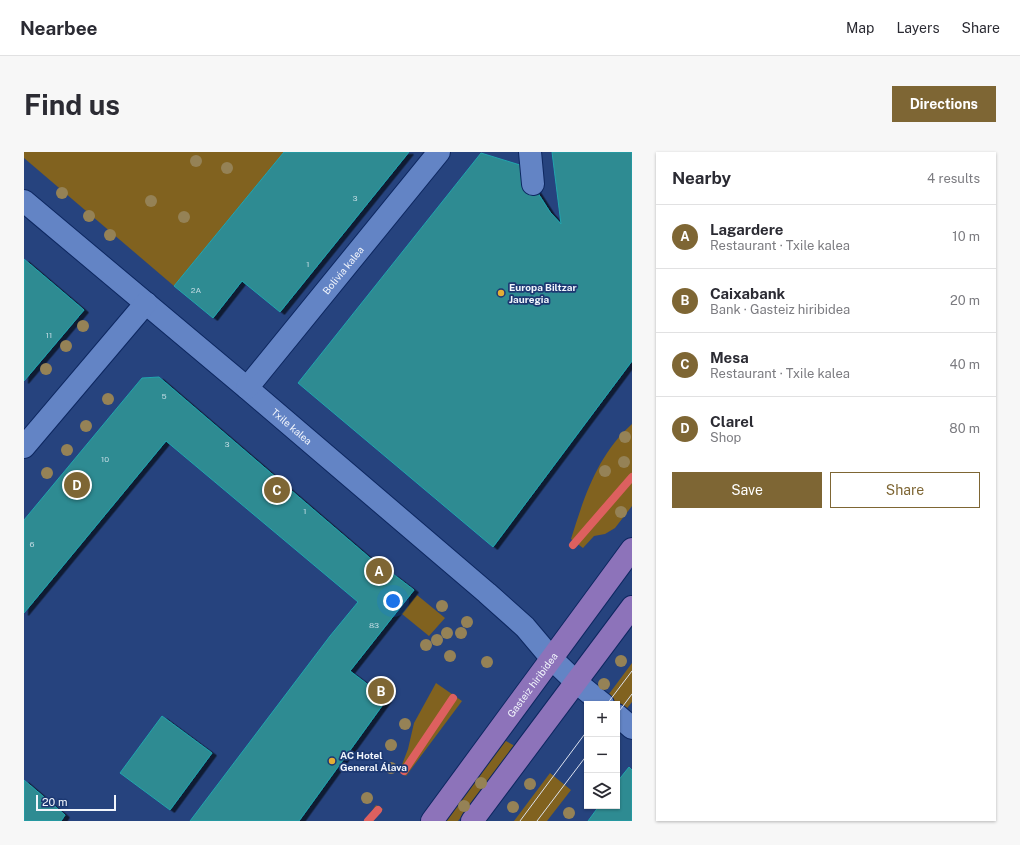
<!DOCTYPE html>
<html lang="en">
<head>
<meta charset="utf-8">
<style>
	body { margin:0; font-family:"Public Sans",sans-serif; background:#f7f7f7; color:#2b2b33 }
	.controls { position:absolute; right:12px; bottom:12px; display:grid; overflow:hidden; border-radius:0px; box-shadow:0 1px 3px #0004 }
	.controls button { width:36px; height:36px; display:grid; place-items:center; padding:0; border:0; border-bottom:1px solid #e1e1e2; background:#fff; color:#2b2b33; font:20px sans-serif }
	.scale { position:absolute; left:12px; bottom:10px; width:80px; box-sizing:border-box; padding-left:4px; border:2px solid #f1f5fc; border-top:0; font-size:11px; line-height:14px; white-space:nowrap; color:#f1f5fc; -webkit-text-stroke:3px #1c3872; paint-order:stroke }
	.you { position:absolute; left:369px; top:449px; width:14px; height:14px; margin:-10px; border:3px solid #fff; border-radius:50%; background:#1a73e8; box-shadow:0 0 0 6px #1a73e833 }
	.badge { display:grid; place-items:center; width:26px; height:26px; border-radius:50%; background:#7e6634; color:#fff; font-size:13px; font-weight:700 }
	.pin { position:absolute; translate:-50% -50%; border:2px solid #fff; box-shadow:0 1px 4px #0006 }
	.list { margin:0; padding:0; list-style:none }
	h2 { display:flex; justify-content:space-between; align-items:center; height:52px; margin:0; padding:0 16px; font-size:17px }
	h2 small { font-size:13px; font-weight:400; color:#7c7c81 }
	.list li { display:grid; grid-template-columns:26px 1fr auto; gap:12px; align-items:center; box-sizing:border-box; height:64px; padding:0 16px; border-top:1px solid #e1e1e2 }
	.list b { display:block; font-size:15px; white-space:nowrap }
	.list p { margin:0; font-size:13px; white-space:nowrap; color:#7c7c81 }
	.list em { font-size:13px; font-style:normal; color:#7c7c81 }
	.actions { display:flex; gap:8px; padding:12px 16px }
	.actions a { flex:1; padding:9px 0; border:1px solid #7e6634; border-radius:0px; text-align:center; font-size:14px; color:#7e6634 }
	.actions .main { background:#7e6634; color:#fff }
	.icon { flex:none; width:22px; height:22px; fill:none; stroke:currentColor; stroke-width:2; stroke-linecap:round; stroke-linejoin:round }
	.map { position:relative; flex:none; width:608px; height:669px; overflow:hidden; border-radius:0px }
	header { display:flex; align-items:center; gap:24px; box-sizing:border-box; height:56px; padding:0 20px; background:#fff; border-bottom:1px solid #e1e1e2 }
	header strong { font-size:19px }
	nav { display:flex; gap:22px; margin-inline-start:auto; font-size:14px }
	.intro { display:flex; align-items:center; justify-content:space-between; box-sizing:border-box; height:96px; padding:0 24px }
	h1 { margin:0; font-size:28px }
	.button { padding:10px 18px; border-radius:0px; background:#7e6634; color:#fff; font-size:14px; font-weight:700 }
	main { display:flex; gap:24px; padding:0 24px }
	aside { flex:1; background:#fff; border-radius:0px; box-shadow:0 1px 3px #0004 }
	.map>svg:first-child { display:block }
	.green { fill:#81621f }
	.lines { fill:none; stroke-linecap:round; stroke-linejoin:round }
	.stream { stroke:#dd605f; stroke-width:8 }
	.building { fill:#2f8b92; stroke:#20a5ae; filter:url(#shadow) }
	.minor-casing { stroke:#0d2760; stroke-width:24 }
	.major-casing { stroke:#0d2760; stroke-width:24 }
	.minor { stroke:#6384c5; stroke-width:22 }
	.major { stroke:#8d73ba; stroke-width:22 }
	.tram { stroke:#dce2ef; stroke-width:1 }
	.tree { fill:#958256 }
	.poi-dot { fill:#e4ae35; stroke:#1c3872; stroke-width:1.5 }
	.labels { text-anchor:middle; stroke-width:3.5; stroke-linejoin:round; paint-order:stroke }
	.number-label { font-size:8px; fill:#c0dae2 }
	.street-label { font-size:10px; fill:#f1f5fc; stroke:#1c3872 }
	.poi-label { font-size:10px; font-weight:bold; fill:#f1f5fc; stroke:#1c3872; text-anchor:start }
</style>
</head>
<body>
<header>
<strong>Nearbee</strong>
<nav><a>Map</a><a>Layers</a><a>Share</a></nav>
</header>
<div class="intro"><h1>Find us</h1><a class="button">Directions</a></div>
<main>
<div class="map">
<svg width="608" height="669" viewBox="0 0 608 669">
	<defs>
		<filter id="shadow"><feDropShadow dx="4.5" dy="2.5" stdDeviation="0" flood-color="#0009"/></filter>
	</defs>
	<rect width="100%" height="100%" fill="#26437e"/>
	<path class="green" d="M 0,0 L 260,0 L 150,134 L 0,6 Z
		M 608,272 L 608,354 L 591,376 L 581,382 L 570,384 L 559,396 L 547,387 C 560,345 574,302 608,272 Z
		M 393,443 L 421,466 L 405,484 L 378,462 Z
		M 608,511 L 608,550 L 600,560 L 593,555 L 593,552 L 589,552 L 582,546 Z
		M 412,531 L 438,549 L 382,624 L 376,618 L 384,597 L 390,571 Z
		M 480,588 L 491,594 L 434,669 L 419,669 Z
		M 526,621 L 547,638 L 523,669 L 490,669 Z
		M 352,653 L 359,657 L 349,669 L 341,669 Z"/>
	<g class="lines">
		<path class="stream" d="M 549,393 L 608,325
			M 380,619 L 429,546
			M 344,669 L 354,658"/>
	</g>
	<path class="building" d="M 260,0 L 385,0 L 256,160 L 218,129 L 189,166 L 150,134 Z
		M 528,0 L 608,0 L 608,209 L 469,395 L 274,231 L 457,1 L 496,13 L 526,60 L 537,72 Z
		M 0,107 L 60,158 L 0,229 Z
		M 135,225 L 346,406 L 368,424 L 369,422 L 390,438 L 326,519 L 363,547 L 275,669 L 166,669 L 306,484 L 334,450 L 142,289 L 0,461 L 0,368 L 118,226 Z
		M 138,564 L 188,601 L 146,658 L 96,621 Z
		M 605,615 L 608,618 L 608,669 L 564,669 L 575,654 L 593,654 L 593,630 Z
		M 0,628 L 41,663 L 37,669 L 0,669 Z"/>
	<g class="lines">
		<g class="minor-casing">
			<g id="minor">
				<path d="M 506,0 L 509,32"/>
				<path id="s1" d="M 0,49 L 223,236 L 463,441 L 501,475 L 528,507 L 552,530 L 579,552"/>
				<path id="s2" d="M 223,236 L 415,0"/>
				<path d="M 0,295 L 122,151"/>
				<path d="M 593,563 L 608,576"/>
			</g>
		</g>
		<g class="major-casing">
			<g id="major">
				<path id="s3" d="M 408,669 L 608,397"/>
				<path d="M 448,669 L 608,455"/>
			</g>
		</g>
		<use href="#minor" class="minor"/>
		<use href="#major" class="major"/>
		<path class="tram" d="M 583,552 L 608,519
			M 593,562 L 608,542
			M 496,669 L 563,579
			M 513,669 L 563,603"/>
	</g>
	<g class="tree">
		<circle cx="172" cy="9" r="6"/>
		<circle cx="203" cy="16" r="6"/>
		<circle cx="38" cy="41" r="6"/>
		<circle cx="127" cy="49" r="6"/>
		<circle cx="65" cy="64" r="6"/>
		<circle cx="160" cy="65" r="6"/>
		<circle cx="86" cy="83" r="6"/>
		<circle cx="59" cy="174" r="6"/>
		<circle cx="42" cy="194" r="6"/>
		<circle cx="22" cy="217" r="6"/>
		<circle cx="84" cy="247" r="6"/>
		<circle cx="62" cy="274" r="6"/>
		<circle cx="601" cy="285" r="6"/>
		<circle cx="43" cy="298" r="6"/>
		<circle cx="600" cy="310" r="6"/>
		<circle cx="581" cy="319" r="6"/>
		<circle cx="23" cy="321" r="6"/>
		<circle cx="597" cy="360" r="6"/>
		<circle cx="418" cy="454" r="6"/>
		<circle cx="443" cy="470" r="6"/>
		<circle cx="423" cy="481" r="6"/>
		<circle cx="437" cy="481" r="6"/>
		<circle cx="413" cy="488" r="6"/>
		<circle cx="402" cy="493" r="6"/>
		<circle cx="426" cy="504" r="6"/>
		<circle cx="597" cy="509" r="6"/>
		<circle cx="463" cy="510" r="6"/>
		<circle cx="580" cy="532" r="6"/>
		<circle cx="381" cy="572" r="6"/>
		<circle cx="367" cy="593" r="6"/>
		<circle cx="367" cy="616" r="6"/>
		<circle cx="457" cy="631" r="6"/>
		<circle cx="506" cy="632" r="6"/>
		<circle cx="343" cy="646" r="6"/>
		<circle cx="440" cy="654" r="6"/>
		<circle cx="489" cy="655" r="6"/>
		<circle cx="545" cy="661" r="6"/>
	</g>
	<g class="poi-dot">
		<circle cx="477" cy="141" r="4"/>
		<circle cx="308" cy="609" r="4"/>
	</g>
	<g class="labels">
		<g class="number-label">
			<text x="331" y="49">3</text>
			<text x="284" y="115">1</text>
			<text x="172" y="141">2A</text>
			<text x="25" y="186">11</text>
			<text x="140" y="247">5</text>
			<text x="203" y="295">3</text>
			<text x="81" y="310">10</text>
			<text x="281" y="362">1</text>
			<text x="8" y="395">6</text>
			<text x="350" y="476">83</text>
		</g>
		<g class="street-label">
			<text dy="4" stroke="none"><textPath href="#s2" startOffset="152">Bolivia kalea</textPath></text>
			<text dy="4" stroke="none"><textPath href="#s1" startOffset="350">Txile kalea</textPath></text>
			<text dy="4" stroke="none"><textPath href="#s3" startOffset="169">Gasteiz hiribidea</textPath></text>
		</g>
		<g class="poi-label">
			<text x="485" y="139">Europa Biltzar<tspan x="485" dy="12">Jauregia</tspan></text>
			<text x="316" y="607">AC Hotel<tspan x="316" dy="12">General Álava</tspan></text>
		</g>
	</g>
</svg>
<div class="controls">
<button>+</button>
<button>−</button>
<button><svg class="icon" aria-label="layers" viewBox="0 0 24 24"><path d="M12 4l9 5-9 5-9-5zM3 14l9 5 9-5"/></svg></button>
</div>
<div class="scale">20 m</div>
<div class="you"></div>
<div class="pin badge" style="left:355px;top:419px">A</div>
<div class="pin badge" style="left:357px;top:539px">B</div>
<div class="pin badge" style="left:253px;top:338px">C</div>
<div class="pin badge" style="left:53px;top:333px">D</div>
</div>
<aside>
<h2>Nearby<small>4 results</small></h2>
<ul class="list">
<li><span class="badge">A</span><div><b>Lagardere</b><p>Restaurant · Txile kalea</p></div><em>10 m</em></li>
<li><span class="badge">B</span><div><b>Caixabank</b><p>Bank · Gasteiz hiribidea</p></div><em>20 m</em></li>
<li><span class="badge">C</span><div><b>Mesa</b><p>Restaurant · Txile kalea</p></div><em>40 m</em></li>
<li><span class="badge">D</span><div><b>Clarel</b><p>Shop</p></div><em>80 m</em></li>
</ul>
<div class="actions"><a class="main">Save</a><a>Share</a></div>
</aside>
</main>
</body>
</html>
